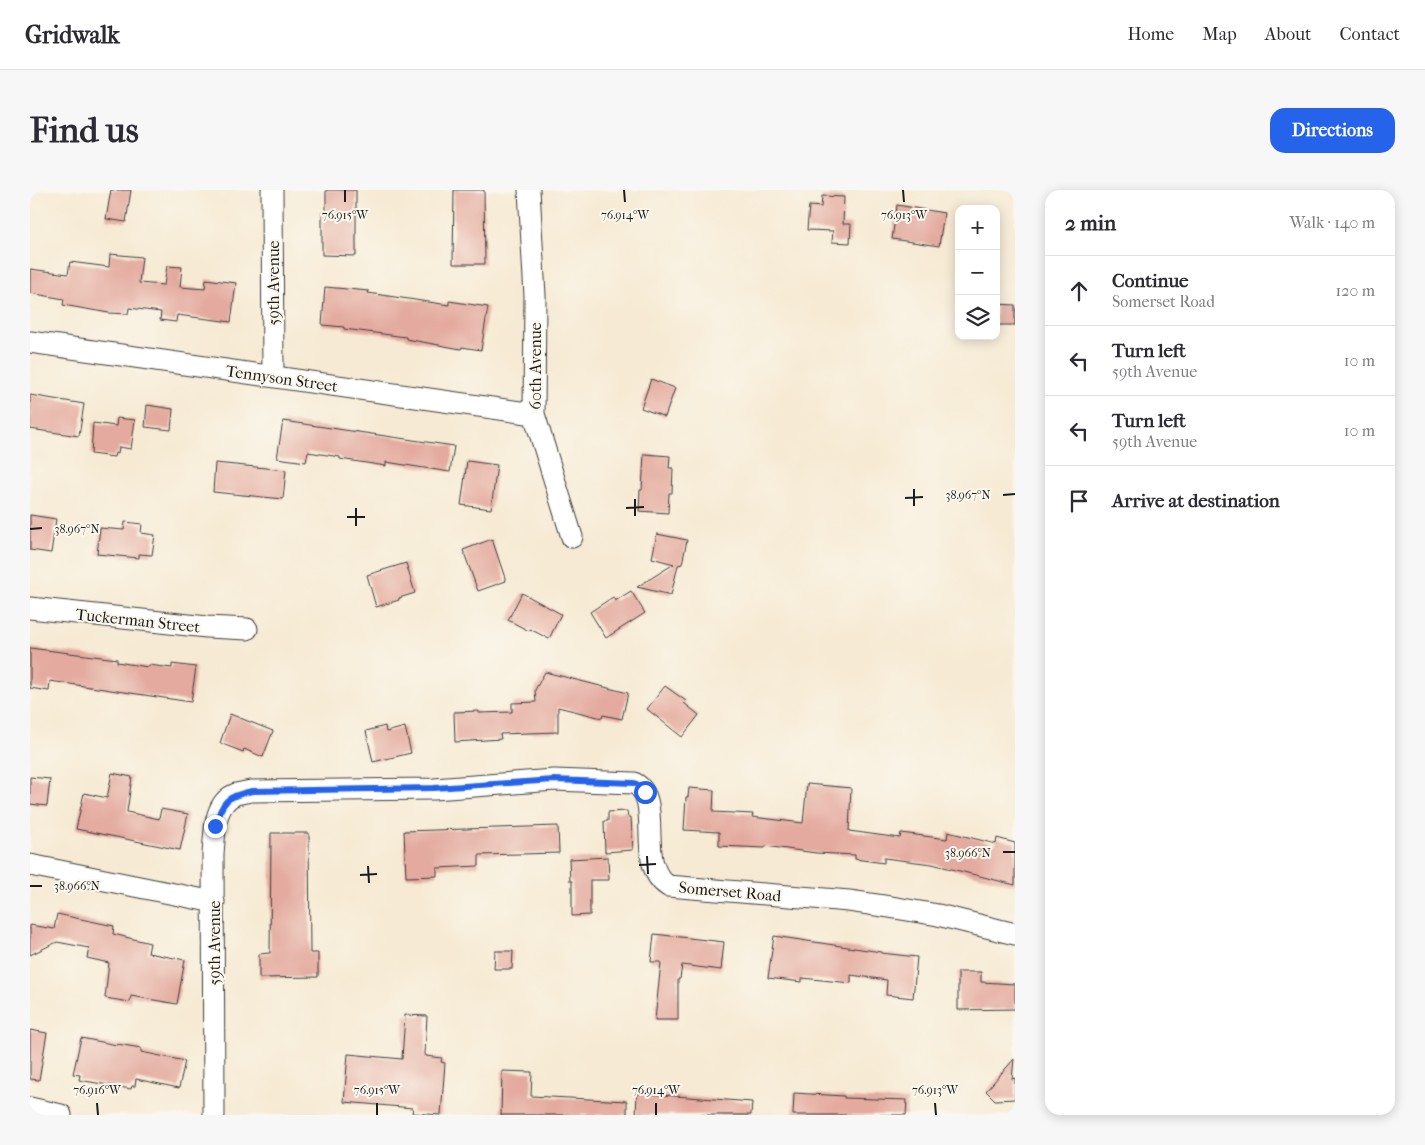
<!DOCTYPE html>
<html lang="en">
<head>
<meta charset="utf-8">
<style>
	body { margin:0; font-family:"IM FELL French Canon",serif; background:#f7f7f7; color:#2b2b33 }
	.controls { position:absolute; right:15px; top:15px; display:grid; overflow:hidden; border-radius:10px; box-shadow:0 2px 12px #0003 }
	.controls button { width:45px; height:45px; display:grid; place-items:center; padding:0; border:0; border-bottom:1px solid #e1e1e2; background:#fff; color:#2b2b33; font:25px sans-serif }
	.stop { position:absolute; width:15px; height:15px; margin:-11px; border:4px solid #2563eb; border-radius:50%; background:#fff }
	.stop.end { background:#2563eb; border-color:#fff; box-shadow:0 1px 5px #0008 }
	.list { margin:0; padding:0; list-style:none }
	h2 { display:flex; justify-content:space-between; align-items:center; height:65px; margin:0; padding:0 20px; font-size:21px }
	h2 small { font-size:16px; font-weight:400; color:#7c7c81 }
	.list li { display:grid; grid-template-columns:32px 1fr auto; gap:15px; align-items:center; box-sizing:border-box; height:70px; padding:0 20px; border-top:1px solid #e1e1e2 }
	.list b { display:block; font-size:19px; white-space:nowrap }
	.list p { margin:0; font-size:16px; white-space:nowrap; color:#7c7c81 }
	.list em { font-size:16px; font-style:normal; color:#7c7c81 }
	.icon { flex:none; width:28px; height:28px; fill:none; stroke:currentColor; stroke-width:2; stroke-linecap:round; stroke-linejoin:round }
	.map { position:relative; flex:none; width:985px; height:925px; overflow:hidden; border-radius:15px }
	header { display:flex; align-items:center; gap:30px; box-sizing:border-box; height:70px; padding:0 25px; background:#fff; border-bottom:1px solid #e1e1e2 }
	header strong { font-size:24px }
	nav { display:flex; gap:28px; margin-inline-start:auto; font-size:18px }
	.intro { display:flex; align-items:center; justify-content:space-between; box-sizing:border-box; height:120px; padding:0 30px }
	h1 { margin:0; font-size:35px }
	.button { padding:12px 22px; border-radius:15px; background:#2563eb; color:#fff; font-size:18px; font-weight:700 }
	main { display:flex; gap:30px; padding:0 30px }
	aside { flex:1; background:#fff; border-radius:15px; box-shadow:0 2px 12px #0003 }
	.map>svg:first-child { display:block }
	.building { fill:#e4aa9f }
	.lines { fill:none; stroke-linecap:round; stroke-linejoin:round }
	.street-casing { stroke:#3d3b38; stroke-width:23 }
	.street { stroke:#fff; stroke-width:21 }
	.route { stroke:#2563eb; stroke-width:6 }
	.ticks { fill:none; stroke:#1c1c1c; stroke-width:2 }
	.labels { text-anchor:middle; stroke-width:4; stroke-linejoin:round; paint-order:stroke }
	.street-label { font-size:16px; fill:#1c1c1c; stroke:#fbf7ec }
	.ticks-label { font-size:12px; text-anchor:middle; fill:#1c1c1c; stroke:#fbf7ec; stroke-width:4; stroke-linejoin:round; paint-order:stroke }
</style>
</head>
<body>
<header>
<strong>Gridwalk</strong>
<nav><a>Home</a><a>Map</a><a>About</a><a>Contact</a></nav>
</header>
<div class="intro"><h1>Find us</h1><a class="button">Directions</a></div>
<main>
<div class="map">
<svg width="985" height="925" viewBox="0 0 985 925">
	<rect width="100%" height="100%" fill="#fbf7ec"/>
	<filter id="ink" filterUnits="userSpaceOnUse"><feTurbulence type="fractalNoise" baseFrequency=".02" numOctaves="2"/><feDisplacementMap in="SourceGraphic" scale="10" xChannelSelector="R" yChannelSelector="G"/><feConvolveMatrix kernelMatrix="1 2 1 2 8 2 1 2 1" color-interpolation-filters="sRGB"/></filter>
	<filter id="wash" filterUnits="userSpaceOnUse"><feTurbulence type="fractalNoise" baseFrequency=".0096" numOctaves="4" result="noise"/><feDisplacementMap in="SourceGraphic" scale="20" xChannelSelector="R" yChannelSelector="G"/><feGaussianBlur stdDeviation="1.12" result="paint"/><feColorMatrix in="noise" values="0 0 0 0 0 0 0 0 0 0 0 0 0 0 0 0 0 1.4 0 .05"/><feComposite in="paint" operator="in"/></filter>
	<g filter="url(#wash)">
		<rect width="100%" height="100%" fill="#f6ead4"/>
		<g id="blocks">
			<path class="building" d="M 81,0 L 101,0 L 96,32 L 76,29 Z
				M 296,0 L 326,0 L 326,66 L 292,65 L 292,22 L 296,22 Z
				M 424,0 L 454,0 L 455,74 L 423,74 Z
				M 792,6 L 814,7 L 813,34 L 821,34 L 820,53 L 802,52 L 803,41 L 777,40 L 779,16 L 791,17 Z
				M 867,15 L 914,23 L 909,56 L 862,49 Z
				M 80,64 L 112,67 L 109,93 L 134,95 L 137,76 L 152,77 L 150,97 L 175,99 L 176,89 L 206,93 L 201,132 L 147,125 L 146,132 L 130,130 L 131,122 L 99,118 L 98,124 L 79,123 L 33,115 L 34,109 L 0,103 L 0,79 L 38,84 L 40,72 L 79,77 Z
				M 295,97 L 339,101 L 338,103 L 419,115 L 419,111 L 458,117 L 451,160 L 432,157 L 431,159 L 376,149 L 376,147 L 314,139 L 314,137 L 292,135 Z
				M 966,114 L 985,115 L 985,135 L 966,135 Z
				M 621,189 L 645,198 L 635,227 L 611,218 Z
				M 0,205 L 54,214 L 49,246 L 0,239 Z
				M 117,215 L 143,219 L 141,240 L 115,237 Z
				M 87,228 L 105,230 L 101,259 L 89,257 L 88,264 L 85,263 L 84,267 L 61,264 L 63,233 L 86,236 Z
				M 253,231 L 424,256 L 420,282 L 356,272 L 356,276 L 310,269 L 310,267 L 278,262 L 276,272 L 247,268 Z
				M 614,264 L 640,266 L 639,278 L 643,278 L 642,303 L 639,303 L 638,323 L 609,321 L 610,300 L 612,300 Z
				M 437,271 L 467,275 L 461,319 L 431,315 Z
				M 185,273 L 256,280 L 253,309 L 183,302 Z
				M 0,325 L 26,329 L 21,363 L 0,360 Z
				M 95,332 L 112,334 L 111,343 L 125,345 L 122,365 L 109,364 L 109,368 L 67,364 L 70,338 L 94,340 Z
				M 627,344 L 657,350 L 652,374 L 648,375 L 641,405 L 607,397 L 644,374 L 622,368 Z
				M 462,349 L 476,391 L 448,401 L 433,360 Z
				M 376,373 L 385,403 L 369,408 L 369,410 L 346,417 L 337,385 Z
				M 601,401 L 615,423 L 576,448 L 560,422 L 583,407 L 585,411 Z
				M 492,403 L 531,424 L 519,449 L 500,439 L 499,441 L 478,430 Z
				M 0,458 L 87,469 L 87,472 L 118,477 L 119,475 L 142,478 L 142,474 L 166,477 L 161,512 L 20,491 L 19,501 L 0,498 Z
				M 515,482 L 598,503 L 592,529 L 573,525 L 572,528 L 528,517 L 528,542 L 470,544 L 471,549 L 425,552 L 424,522 L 449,521 L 449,523 L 482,522 L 482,513 L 506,512 L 505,500 Z
				M 635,496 L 656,511 L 654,513 L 669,525 L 652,547 L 617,519 Z
				M 200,524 L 243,541 L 233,567 L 214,559 L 213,562 L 190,553 Z
				M 355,536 L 356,542 L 375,537 L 381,563 L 343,572 L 336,541 Z
				M 82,583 L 102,587 L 97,622 L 129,629 L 131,619 L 158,624 L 150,660 L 46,639 L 54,603 L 77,608 Z
				M 0,587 L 20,589 L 17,616 L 0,614 Z
				M 777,594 L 821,598 L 819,641 L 870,648 L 871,643 L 917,649 L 918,642 L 966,654 L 967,648 L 985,653 L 985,695 L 902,674 L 854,668 L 854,673 L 825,669 L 825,665 L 786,663 L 735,656 L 735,658 L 689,656 L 689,642 L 654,640 L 656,607 L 658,607 L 659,598 L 684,600 L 683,622 L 723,624 L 722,627 L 773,633 Z
				M 597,621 L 598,627 L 601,627 L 603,660 L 575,662 L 574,631 L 578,631 L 578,622 Z
				M 528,636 L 529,663 L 450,665 L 449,666 L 449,676 L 407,678 L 407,686 L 376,687 L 374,641 Z
				M 241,643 L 279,643 L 280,763 L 288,763 L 288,787 L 229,788 L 229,764 L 240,763 Z
				M 578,667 L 579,690 L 560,690 L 560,725 L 542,726 L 542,691 L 540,691 L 539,669 Z
				M 27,724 L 84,736 L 83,744 L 120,753 L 118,763 L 155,770 L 147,814 L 101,806 L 100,812 L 75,808 L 79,773 L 57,768 L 59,758 L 27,752 L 0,765 L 0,735 L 24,739 Z
				M 624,744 L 694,752 L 691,780 L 652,775 L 650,789 L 648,789 L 648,830 L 625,830 L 631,772 L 621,772 Z
				M 744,746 L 851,762 L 851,763 L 887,767 L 883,808 L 856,805 L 857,790 L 821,785 L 821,793 L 772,788 L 772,792 L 738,788 Z
				M 465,761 L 483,761 L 482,779 L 464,779 Z
				M 928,782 L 951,782 L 951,792 L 985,794 L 985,819 L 928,820 Z
				M 375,825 L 397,826 L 395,864 L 396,866 L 412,868 L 411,872 L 415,873 L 411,925 L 382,923 L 383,918 L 314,912 L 318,864 L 372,869 Z
				M 0,840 L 17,843 L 9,890 L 0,889 Z
				M 51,848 L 87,855 L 87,854 L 111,858 L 111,862 L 155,871 L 149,898 L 106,889 L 105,896 L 102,896 L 101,899 L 49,890 L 50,885 L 43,884 Z
				M 984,869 L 982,889 L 985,888 L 985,909 L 965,910 L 956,901 Z
				M 472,881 L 502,882 L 501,906 L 597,911 L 597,925 L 471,925 Z
				M 607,903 L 722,912 L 721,925 L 606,925 Z
				M 764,903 L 814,906 L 814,908 L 877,910 L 876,925 L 763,925 Z"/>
		</g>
	</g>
	<g filter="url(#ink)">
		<use href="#blocks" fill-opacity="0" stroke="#3d3b38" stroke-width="1"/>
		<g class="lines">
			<g class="street-casing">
				<path id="street" d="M 242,0 L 243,186
					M 499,0 L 505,106 L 504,224 L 542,347
					M 0,152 L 504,224
					M 0,418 L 177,437 L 217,439
					M 0,675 L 184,712
					M 0,918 L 31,925
					M 184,925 L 183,664 C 185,644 183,613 206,604 C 211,603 216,602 221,601 L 404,599 L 524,590 L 604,593 C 635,609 604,674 638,696 L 819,711 L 860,717 L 908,725 L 985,744"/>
			</g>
			<use href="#street" class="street"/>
		</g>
	</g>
	<g class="lines" filter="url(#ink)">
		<path class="route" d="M 185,636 C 192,611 197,606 222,601 L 404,598 L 524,590 L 604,593 L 610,596 L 615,602"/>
	</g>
	<path class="ticks" d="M 315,0 L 315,12M 594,0 L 595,12M 873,0 L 874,12M 884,299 L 884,316M 973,305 L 985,304M 875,308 L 893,307M 605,309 L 605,326M 326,318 L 326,336M 596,318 L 614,317M 317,327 L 335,327M 0,339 L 12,338M 973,662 L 985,662M 617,666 L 618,684M 609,675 L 626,674M 338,676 L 339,693M 330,685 L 347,684M 0,696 L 12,696M 67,913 L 68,925M 347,913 L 347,925M 626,913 L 626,925M 905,913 L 906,925"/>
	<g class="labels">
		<g class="street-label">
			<text transform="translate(243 93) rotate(-90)" y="6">59th Avenue</text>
			<text transform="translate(505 176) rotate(-90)" y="6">60th Avenue</text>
			<text transform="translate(252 188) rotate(8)" y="6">Tennyson Street</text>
			<text transform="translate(108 430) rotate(6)" y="6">Tuckerman Street</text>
			<text transform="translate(700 701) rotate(5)" y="6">Somerset Road</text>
			<text transform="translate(184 753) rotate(-90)" y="6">59th Avenue</text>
		</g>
	</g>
	<g class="ticks-label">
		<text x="315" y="29">76.915°W</text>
		<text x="595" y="29">76.914°W</text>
		<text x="874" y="29">76.913°W</text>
		<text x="938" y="309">38.967°N</text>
		<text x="47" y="343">38.967°N</text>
		<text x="938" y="667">38.966°N</text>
		<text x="47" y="700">38.966°N</text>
		<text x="67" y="904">76.916°W</text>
		<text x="347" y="904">76.915°W</text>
		<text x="626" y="904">76.914°W</text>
		<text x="905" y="904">76.913°W</text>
	</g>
</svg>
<div class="controls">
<button>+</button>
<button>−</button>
<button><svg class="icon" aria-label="layers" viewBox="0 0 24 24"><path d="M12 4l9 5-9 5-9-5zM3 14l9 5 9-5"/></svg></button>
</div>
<div class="stop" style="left:615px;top:602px"></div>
<div class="stop end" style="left:185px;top:636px"></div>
</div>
<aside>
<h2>2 min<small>Walk · 140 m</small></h2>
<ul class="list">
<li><svg class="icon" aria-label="ahead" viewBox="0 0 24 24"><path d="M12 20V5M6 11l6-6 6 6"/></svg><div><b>Continue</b><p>Somerset Road</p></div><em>120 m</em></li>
<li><svg class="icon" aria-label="left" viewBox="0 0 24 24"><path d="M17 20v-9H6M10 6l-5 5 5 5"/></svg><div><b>Turn left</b><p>59th Avenue</p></div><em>10 m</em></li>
<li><svg class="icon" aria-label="left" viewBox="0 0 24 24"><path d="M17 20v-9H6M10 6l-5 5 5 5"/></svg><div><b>Turn left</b><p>59th Avenue</p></div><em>10 m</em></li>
<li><svg class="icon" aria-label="arrive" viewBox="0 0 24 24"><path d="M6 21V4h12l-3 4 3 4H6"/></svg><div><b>Arrive at destination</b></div></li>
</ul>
</aside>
</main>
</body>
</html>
